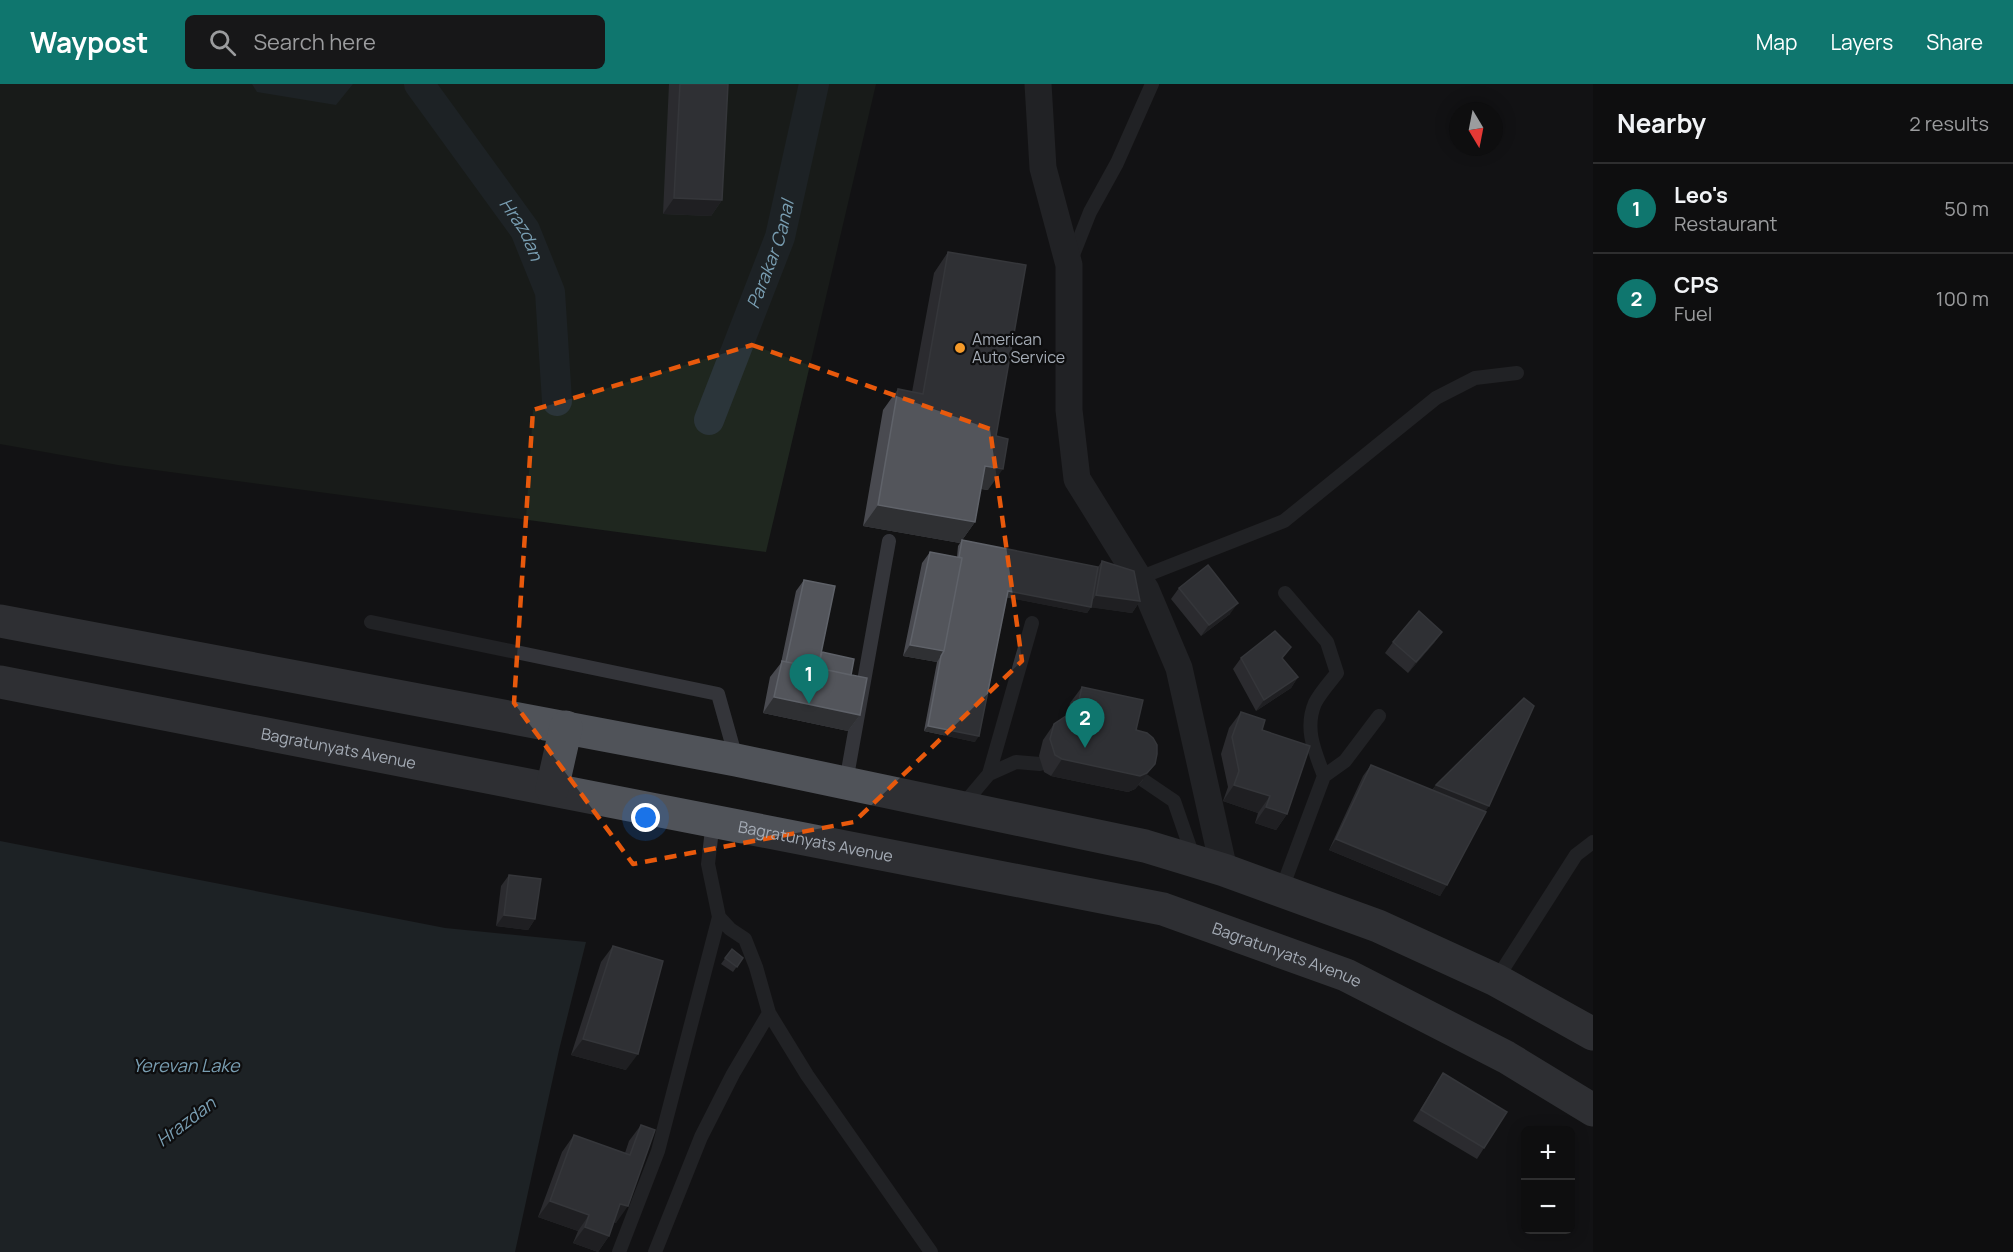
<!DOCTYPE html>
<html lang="en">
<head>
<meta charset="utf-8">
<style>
	body { margin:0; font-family:Manrope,sans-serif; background:#171718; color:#f1f3f6 }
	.controls { position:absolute; right:18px; bottom:18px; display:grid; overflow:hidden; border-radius:9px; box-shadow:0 3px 15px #0003 }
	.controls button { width:54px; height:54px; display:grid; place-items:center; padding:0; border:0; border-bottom:2px solid #2e2e2f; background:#0e0e0f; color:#f1f3f6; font:30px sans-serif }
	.compass { position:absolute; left:1449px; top:18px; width:54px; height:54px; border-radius:50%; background:#0e0e0f; box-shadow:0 3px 15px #0003; rotate:170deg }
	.you { position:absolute; left:646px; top:734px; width:21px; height:21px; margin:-15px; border:4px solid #fff; border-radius:50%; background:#1a73e8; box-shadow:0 0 0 9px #1a73e833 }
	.badge { display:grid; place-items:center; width:39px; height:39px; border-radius:50%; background:#0f766e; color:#fff; font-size:20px; font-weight:700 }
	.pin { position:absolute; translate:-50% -50px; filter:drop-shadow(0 2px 3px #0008) }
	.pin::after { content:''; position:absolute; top:32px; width:21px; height:18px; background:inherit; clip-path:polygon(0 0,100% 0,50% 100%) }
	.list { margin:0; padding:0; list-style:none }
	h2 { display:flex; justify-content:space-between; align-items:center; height:78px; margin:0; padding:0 24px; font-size:26px }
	h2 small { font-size:20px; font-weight:400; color:#9b9c9e }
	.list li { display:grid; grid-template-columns:39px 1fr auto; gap:18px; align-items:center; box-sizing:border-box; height:90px; padding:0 24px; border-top:2px solid #2e2e2f }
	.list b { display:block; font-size:22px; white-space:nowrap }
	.list p { margin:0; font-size:20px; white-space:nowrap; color:#9b9c9e }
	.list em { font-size:20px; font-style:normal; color:#9b9c9e }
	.icon { flex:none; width:33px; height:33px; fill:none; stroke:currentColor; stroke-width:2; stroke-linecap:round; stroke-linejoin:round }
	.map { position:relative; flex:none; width:1593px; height:1168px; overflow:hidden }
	header { display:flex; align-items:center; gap:36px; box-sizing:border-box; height:84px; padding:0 30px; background:#0f766e; color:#fff }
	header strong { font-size:28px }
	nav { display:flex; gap:33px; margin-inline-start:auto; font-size:21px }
	.search { width:420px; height:54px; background:#171718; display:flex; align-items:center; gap:15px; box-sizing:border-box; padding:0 21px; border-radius:9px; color:#9b9c9e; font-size:22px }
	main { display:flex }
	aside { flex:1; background:#0e0e0f }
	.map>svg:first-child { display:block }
	.green { fill:#1f271f }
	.water { fill:#2b353a }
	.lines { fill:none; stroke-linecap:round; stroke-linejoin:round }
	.canal { stroke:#2b353a; stroke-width:30 }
	.lane { stroke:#34353a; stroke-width:14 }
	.street { stroke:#34353a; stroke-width:27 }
	.primary { stroke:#505359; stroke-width:33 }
	.wall { fill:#494a50 }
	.shaded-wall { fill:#2f3033 }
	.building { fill:#53555b; stroke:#5f6269; stroke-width:1.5 }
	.marked { fill:none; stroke:#e8590c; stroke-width:4.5; stroke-dasharray:12 8; stroke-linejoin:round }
	.poi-dot { fill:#f69a29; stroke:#0e0e0f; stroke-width:2 }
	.labels { text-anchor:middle; stroke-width:4.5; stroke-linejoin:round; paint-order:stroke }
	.poi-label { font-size:16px; fill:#a4abb5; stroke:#0e0e0f; text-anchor:start }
	.street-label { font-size:16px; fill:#a4abb5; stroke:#0e0e0f }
	.water-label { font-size:18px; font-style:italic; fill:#799eb2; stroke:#0e0e0f }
</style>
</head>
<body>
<header>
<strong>Waypost</strong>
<div class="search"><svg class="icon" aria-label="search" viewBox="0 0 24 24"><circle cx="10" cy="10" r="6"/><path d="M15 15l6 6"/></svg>Search here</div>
<nav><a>Map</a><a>Layers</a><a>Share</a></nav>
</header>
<main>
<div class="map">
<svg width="1593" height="1168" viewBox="0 0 1593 1168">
	<rect width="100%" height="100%" fill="#131314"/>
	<path class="green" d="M 0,0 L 876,0 L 766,468 L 118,381 L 0,360 Z"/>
	<path class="water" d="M 252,0 L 353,0 L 336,21 L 257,8 Z
		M 0,757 L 445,844 L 586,858 L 559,966 L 515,1168 L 0,1168 Z"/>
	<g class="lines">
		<g class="canal">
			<path id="s1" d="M 419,0 L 525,146 L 550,208 L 557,317"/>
			<path id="s2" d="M 709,336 L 780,153 L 814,0"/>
		</g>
		<path class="lane" d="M 1071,176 L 1090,128 L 1117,79 L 1152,0
			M 1139,494 L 1284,437 L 1436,314 L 1475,294 L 1517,289
			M 371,538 L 718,610 L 736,674
			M 989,690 L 1032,539
			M 1324,692 L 1345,677 L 1379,632
			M 1143,696 L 1174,717 L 1194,775
			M 846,698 L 889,457
			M 962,722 L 989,690 L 1016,678 L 1040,680
			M 713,737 L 708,780 L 719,833 L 730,845 L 745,855 L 756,883 L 769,929 L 807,991 L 931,1168
			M 1281,807 L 1324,692 C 1315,668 1304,645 1315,619 C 1320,609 1330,598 1337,589 L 1327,558 L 1285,509
			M 1496,896 L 1576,771 L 1593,758
			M 619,1168 L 658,1067 L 719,833
			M 655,1168 L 701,1053 L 733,990 L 769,929"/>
		<path class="street" d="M 1038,0 L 1043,84 L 1069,181 L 1069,326 L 1077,395 L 1146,506 L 1179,584 L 1224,786"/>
		<g class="primary">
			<path d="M 0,537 L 736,676 L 1145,762 L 1224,786 L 1378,842 L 1496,896 L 1593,950"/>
			<path id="s3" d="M 0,598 L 1163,825 L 1346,891 L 1506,973 L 1593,1026"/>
			<path d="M 552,705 L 566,643"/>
		</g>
	</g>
	<path class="wall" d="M 669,0 L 728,0 L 722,116 L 711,132 L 663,130 Z
		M 948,168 L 996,352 L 988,406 L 981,405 L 975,438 L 960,459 L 863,442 L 883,326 L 898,305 L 912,308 L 934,189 Z
		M 962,456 L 1098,483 L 1102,477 L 1140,517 L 1132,529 L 1091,523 L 1087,529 L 1006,513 L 975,658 L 924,647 L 937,578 L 903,572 L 922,479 L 930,468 L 957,473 L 958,462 Z
		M 804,496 L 822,568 L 851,591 L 860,631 L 848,647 L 763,629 L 770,593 L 781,579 L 796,507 Z
		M 1179,504 L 1230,530 L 1201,552 L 1171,515 Z
		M 1442,548 L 1434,559 L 1408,589 L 1385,569 L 1393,558 Z
		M 1241,574 L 1283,575 L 1298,593 L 1291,604 L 1256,627 L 1233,585 Z
		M 1082,603 L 1136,646 L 1143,696 L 1135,705 L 1128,708 L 1051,692 L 1044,688 L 1039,672 L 1043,656 L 1054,640 L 1067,632 L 1070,619 Z
		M 1241,628 L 1262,646 L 1287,730 L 1276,746 L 1255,739 L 1258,729 L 1223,717 L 1228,703 L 1221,670 L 1229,644 Z
		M 1371,681 L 1432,706 L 1436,701 L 1486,728 L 1440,812 L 1329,766 L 1363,692 Z
		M 509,791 L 535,835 L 528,846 L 496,842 L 501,802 Z
		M 613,862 L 626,986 L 571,971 L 601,878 Z
		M 732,865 L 743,874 L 733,888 L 721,880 Z
		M 1443,989 L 1484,1064 L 1477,1075 L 1413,1037 Z
		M 641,1041 L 616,1139 L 614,1138 L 609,1152 L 598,1168 L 573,1159 L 578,1147 L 538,1133 L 562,1068 L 574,1051 L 625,1069 L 629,1057 Z"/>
	<path class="shaded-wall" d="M 674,114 L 722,116 L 711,132 L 663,130 Z
		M 985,382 L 1003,385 L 988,406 L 970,403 Z
		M 878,421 L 975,438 L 960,459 L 863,442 Z
		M 1008,507 L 1091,523 L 1087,529 L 1004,513 Z
		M 1096,511 L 1140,517 L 1132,529 L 1088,523 Z
		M 1238,519 L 1230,530 L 1201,552 L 1209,541 Z
		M 1442,548 L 1434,559 L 1408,589 L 1416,578 Z
		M 910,561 L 944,567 L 937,578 L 903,572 Z
		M 1298,593 L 1291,604 L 1256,627 L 1264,616 Z
		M 774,613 L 860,631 L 848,647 L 763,629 Z
		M 928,642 L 979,652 L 975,658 L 924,647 Z
		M 1062,675 L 1155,680 L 1135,705 L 1128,708 L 1051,692 Z
		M 1234,701 L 1270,712 L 1258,729 L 1223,717 Z
		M 1436,701 L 1489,722 L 1478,739 L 1425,717 Z
		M 1266,723 L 1287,730 L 1276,746 L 1255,739 Z
		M 1336,755 L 1447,801 L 1440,812 L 1329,766 Z
		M 504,831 L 535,835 L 528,846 L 496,842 Z
		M 583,955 L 638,970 L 626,986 L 571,971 Z
		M 550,1117 L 589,1131 L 578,1147 L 538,1133 Z
		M 620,1120 L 628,1122 L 616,1139 L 609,1136 Z
		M 585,1143 L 609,1152 L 598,1168 L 573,1159 Z"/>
	<path class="building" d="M 680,0 L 728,0 L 722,116 L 674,114 Z
		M 948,168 L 1026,181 L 996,352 L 1008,355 L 1003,385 L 985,382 L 975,438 L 878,421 L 898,305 L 923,310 Z
		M 962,456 L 1098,483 L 1091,523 L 1008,507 L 979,652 L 928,642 L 941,572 L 944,567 L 962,474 L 959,473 Z
		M 930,468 L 962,474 L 944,567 L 910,561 Z
		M 1102,477 L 1134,487 L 1140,517 L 1096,511 Z
		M 1208,481 L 1238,519 L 1209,541 L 1179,504 Z
		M 804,496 L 835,502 L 818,584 L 786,578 Z
		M 1419,527 L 1442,548 L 1416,578 L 1393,558 Z
		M 1275,547 L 1291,563 L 1282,574 L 1298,593 L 1264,616 L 1241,574 Z
		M 822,568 L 854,575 L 851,591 L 818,584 Z
		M 782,577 L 867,594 L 860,631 L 774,613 Z
		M 1082,603 L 1143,616 L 1136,646 L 1147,649 L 1153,654 L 1157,661 L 1157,670 L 1155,680 L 1147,689 L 1140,692 L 1062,675 L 1055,671 L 1050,655 L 1054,640 L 1066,632 L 1075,634 Z
		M 1524,614 L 1534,622 L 1489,722 L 1436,701 Z
		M 1241,628 L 1265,636 L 1262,646 L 1310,662 L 1287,730 L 1266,723 L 1270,712 L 1234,701 L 1239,687 L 1232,653 Z
		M 1371,681 L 1486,728 L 1447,801 L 1336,755 Z
		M 509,791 L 541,795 L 535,835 L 504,831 Z
		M 613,862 L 663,877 L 638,970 L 583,955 Z
		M 732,865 L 743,874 L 737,883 L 725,874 Z
		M 1443,989 L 1507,1028 L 1484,1064 L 1421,1026 Z
		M 641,1041 L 655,1046 L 628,1122 L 620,1120 L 609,1152 L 585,1143 L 589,1131 L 550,1117 L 574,1051 L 630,1071 Z"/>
	<path d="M0 0H1593V1168H0ZM 752,261 L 990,345 L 1022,577 L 854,738 L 633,780 L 514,619 L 533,326 Z" fill="#131314" fill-opacity=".55" fill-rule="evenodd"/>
	<path class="marked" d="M 752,261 L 990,345 L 1022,577 L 854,738 L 633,780 L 514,619 L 533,326 Z"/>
	<circle class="poi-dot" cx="960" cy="264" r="6"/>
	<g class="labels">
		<g class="poi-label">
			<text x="972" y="261">American<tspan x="972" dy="18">Auto Service</tspan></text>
		</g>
		<g class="street-label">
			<text dy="6" stroke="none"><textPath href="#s3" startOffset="345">Bagratunyats Avenue</textPath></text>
			<text dy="6" stroke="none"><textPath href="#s3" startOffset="831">Bagratunyats Avenue</textPath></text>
			<text dy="6" stroke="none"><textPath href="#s3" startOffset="1317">Bagratunyats Avenue</textPath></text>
		</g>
		<g class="water-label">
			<text dy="6" stroke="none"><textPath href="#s1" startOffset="178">Hrazdan</textPath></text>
			<text dy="6" stroke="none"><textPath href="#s2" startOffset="177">Parakar Canal</textPath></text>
			<text x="186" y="988">Yerevan Lake</text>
			<text transform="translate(186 1038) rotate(-37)" y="6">Hrazdan</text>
		</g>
	</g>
</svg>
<div class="controls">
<button>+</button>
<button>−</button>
</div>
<svg class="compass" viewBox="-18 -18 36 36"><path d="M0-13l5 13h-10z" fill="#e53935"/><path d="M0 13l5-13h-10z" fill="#9b9c9e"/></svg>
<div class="you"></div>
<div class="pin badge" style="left:809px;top:620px">1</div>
<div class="pin badge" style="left:1085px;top:664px">2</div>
</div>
<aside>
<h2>Nearby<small>2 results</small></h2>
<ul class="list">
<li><span class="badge">1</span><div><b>Leo's</b><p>Restaurant</p></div><em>50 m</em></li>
<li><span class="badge">2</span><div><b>CPS</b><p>Fuel</p></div><em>100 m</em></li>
</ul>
</aside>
</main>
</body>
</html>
